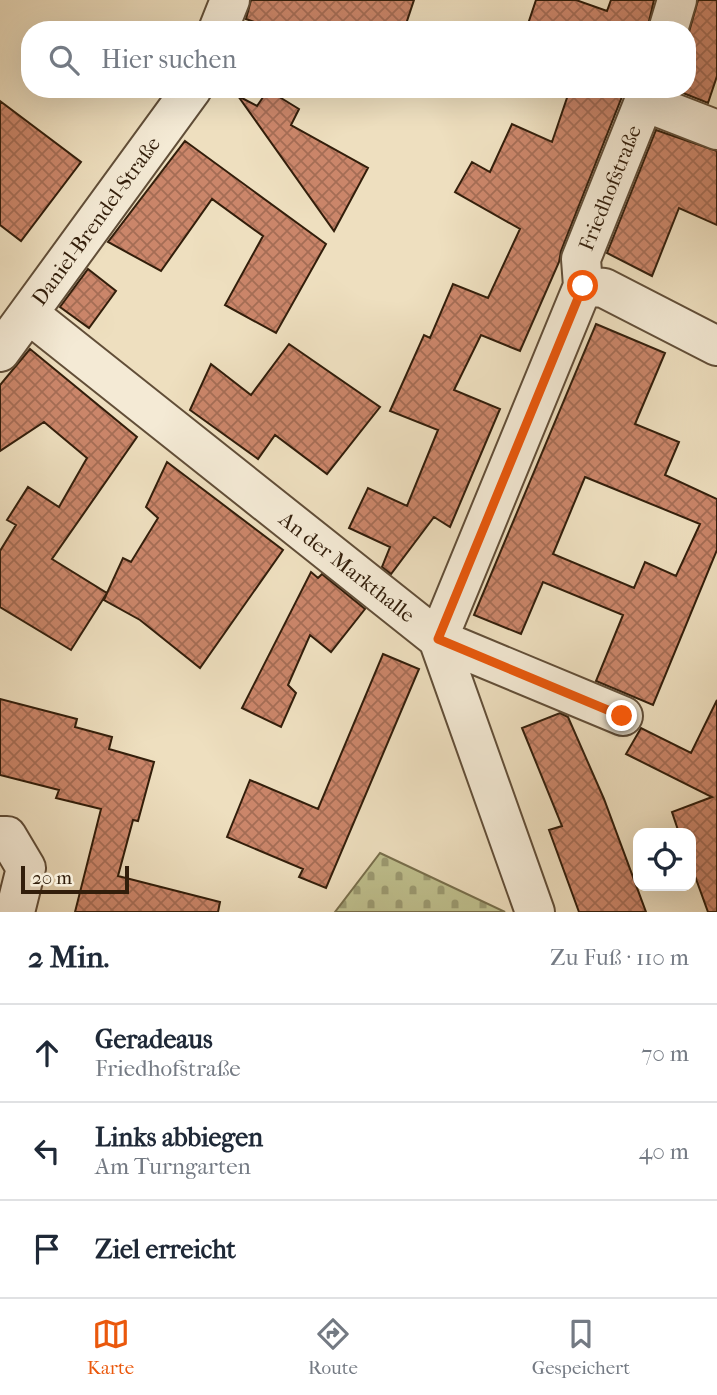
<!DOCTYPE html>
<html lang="de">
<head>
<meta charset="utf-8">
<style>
	body { margin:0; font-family:"IM FELL French Canon",serif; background:#f2f2f3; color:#1f2937 }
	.controls { position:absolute; right:21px; bottom:21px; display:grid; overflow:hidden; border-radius:14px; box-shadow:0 7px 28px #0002 }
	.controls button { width:63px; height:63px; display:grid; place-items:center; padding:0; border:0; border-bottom:2px solid #e0e1e3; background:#fff; color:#1f2937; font:35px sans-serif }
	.scale { position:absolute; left:21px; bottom:18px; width:108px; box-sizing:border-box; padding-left:7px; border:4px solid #321e0b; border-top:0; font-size:19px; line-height:24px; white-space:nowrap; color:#321e0b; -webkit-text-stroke:5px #f4ead5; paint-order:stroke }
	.stop { position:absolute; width:21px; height:21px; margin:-16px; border:5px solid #ea580c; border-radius:50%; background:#fff }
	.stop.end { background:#ea580c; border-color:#fff; box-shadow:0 2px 7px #0008 }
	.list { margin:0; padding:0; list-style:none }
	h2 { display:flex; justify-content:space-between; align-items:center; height:91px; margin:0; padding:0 28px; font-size:30px }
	h2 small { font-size:23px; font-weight:400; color:#747a83 }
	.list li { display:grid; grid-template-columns:46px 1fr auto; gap:21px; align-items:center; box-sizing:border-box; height:98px; padding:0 28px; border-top:2px solid #e0e1e3 }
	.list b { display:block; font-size:26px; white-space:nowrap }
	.list p { margin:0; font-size:23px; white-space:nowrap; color:#747a83 }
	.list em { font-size:23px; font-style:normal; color:#747a83 }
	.icon { flex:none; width:38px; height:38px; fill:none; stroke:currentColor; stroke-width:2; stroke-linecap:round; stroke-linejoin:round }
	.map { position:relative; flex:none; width:717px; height:912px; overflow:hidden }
	.search { position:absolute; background:#fff; box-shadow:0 7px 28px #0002; left:21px; right:21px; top:21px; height:77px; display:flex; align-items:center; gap:18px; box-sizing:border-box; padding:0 24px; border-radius:28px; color:#747a83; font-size:26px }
	.sheet { height:385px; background:#fff }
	nav { display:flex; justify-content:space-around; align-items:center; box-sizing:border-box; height:98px; border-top:2px solid #e0e1e3; background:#fff; font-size:19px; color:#747a83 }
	nav a { display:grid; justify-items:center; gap:4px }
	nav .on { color:#ea580c }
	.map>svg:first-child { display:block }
	.cemetery { fill:url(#cemetery-stones); stroke:#786f4c; stroke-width:2 }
	.building { fill:url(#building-cross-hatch); stroke:#321e0b; stroke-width:2; fill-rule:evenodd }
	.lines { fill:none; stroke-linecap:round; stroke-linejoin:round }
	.minor-casing { stroke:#614e38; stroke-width:42 }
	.minor { stroke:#f4ead5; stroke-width:38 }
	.route { stroke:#ea580c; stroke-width:9 }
	.labels { text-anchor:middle; stroke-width:6; stroke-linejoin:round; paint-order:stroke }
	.street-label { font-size:21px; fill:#321e0b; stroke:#f4ead5 }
</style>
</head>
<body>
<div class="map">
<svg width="717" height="912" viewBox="0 0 717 912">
	<defs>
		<pattern id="cemetery-stones" width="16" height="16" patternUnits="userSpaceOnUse" patternTransform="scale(1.75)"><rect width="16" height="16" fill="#bfc08e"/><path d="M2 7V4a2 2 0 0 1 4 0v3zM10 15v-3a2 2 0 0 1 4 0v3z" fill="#9c9b72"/></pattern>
		<pattern id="building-cross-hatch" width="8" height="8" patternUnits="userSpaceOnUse" patternTransform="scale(1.75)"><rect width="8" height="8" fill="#cb866a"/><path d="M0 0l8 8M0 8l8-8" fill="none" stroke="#a56d55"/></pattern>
	</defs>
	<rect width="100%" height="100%" fill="#eedfbf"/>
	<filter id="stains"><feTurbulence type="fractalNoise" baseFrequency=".00286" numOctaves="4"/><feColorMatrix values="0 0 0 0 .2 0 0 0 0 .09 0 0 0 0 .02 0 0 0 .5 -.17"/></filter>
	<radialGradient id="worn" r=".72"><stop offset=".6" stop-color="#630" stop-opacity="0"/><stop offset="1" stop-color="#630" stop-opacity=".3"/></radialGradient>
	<path class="cemetery" d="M 380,853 L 505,912 L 335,912 Z"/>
	<path class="building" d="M 251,0 L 414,0 L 404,30 L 278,30 L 246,19 Z
		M 536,0 L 576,0 L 607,11 L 611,0 L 654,0 L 647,30 L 526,30 Z
		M 698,0 L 717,0 L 717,76 L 708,103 L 673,89 L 687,89 L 687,39 Z
		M 570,89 L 625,89 L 561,251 L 559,262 L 520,351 L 481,335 L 454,390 L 500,409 L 450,527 L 434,517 L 391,574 L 382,567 L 390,547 L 349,528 L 368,488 L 407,506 L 438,430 L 390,411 L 424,335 L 430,338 L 453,284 L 488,298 L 520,229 L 455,192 L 472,162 L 490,172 L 512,124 L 552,142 Z
		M 268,90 L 299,109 L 291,125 L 368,168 L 334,231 L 238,96 L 257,106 Z
		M 0,101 L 81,162 L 21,241 L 0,225 Z
		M 656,130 L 717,151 L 717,225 L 679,208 L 652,276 L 607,253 Z
		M 185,141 L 326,244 L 276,333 L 225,305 L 263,236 L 212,199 L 161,271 L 108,242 Z
		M 88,269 L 116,291 L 89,328 L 60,307 Z
		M 596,324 L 665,353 L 635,424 L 679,442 L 665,475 L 717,499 L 717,550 L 653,705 L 596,681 L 623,615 L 543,582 L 521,634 L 474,615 ZM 585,477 L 700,524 L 676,576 L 645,562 L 634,588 L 553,554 Z
		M 289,344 L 380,407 L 327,474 L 275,435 L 258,459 L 190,410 L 211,364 L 251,395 Z
		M 30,349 L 137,437 L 52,559 L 107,593 L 123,558 L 131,562 L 158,518 L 146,507 L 167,462 L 283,550 L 200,668 L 140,620 L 104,600 L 107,593 L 71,650 L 0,607 L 0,551 L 16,525 L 7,520 L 28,487 L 59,507 L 87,458 L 44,422 L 0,451 L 0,385 Z
		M 311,572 L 318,578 L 322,574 L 365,609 L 331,652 L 310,635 L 288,685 L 296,693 L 281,727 L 242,708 Z
		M 383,654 L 419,669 L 326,888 L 299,877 L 303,869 L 227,837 L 250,780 L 318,809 Z
		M 0,699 L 77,719 L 75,727 L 112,737 L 109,749 L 154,762 L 138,821 L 133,820 L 118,876 L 220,902 L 218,912 L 75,912 L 101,809 L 56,798 L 59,790 L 0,775 Z
		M 717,700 L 717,912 L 708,912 L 691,865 L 691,833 L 679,833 L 672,812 L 712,797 L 626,754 L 641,728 L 691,753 Z
		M 560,713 L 568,717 L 604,799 L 646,912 L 579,912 L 549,830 L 562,826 L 522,728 Z"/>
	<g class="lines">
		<g class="minor-casing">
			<path id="minor" d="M 218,30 L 230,0
				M 668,30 L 677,0
				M 645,102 L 717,130
				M 583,286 L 604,288 L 717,346
				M 29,314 L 438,639 L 535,912
				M 0,352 L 192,89
				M 623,716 L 438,639 L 583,286 L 581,259 L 649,89
				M 0,836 L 7,836 L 26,868 L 15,912"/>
		</g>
		<use href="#minor" class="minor"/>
	</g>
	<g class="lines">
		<path class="route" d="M 583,286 L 438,639 L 622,716"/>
	</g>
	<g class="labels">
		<g class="street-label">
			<text transform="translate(610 188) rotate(-68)" y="7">Friedhofstraße</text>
			<text transform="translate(96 221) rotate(-54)" y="7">Daniel-Brendel-Straße</text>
			<text transform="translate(347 567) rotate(38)" y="7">An der Markthalle</text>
		</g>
	</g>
	<rect width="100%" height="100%" filter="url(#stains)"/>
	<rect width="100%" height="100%" fill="url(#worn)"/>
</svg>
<div class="controls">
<button><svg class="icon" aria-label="locate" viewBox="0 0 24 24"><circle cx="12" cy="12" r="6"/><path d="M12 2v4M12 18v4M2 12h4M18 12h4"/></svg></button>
</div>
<div class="scale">20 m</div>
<div class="stop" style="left:583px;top:286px"></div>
<div class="stop end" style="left:622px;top:716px"></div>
<div class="search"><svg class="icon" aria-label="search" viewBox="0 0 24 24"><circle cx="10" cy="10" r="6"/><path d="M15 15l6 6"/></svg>Hier suchen</div>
</div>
<section class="sheet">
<h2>2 Min.<small>Zu Fuß · 110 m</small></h2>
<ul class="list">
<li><svg class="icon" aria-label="ahead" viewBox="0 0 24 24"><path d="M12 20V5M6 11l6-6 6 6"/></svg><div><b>Geradeaus</b><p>Friedhofstraße</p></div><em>70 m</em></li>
<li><svg class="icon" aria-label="left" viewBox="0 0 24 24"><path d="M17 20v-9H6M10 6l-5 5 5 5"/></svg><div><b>Links abbiegen</b><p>Am Turngarten</p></div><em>40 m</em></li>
<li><svg class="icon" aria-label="arrive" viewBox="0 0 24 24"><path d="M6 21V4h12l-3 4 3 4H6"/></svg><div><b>Ziel erreicht</b></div></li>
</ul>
</section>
<nav>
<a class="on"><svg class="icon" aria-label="map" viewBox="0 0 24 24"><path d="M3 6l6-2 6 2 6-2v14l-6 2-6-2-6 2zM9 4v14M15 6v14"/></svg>Karte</a>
<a><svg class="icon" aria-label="directions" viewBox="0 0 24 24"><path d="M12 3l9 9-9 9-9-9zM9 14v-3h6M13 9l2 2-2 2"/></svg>Route</a>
<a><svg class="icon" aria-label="saved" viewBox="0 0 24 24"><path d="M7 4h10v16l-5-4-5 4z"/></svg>Gespeichert</a>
</nav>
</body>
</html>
